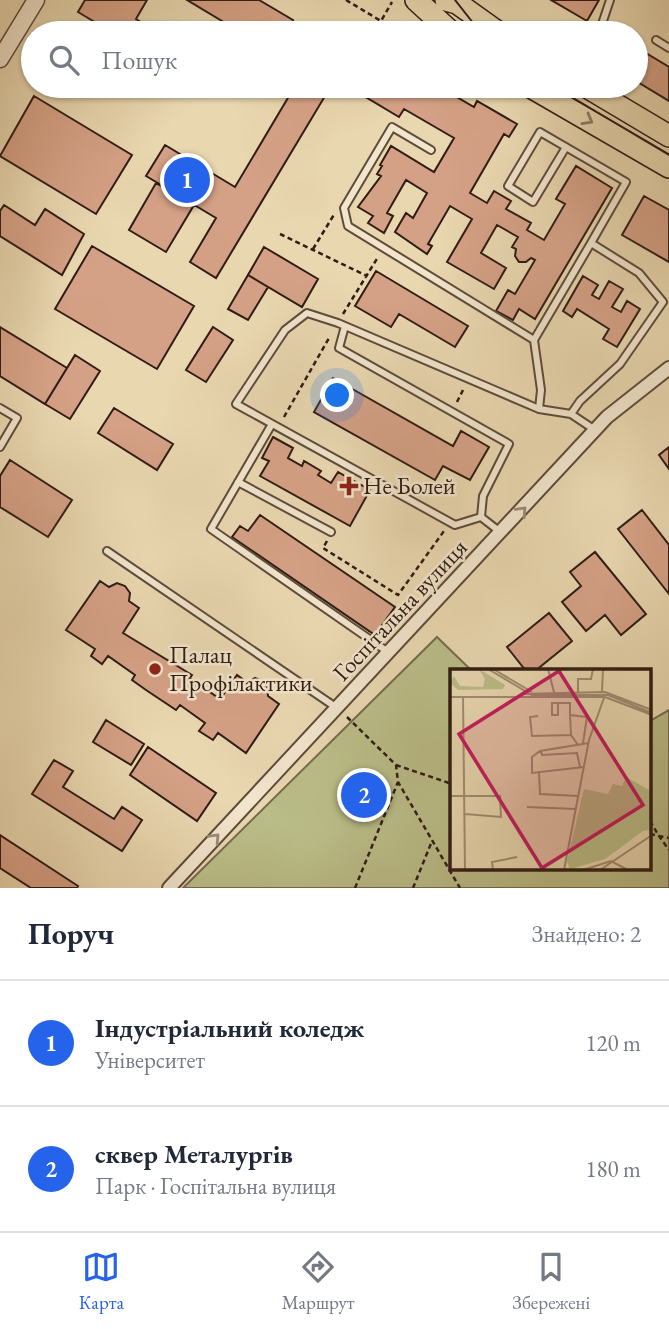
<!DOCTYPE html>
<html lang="uk">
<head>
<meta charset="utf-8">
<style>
	body { margin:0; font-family:"EB Garamond",serif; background:#f6f6f7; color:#1f2937 }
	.you { position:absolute; left:338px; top:396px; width:24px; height:24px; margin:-18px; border:5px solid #fff; border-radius:50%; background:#1a73e8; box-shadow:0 0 0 10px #1a73e833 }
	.badge { display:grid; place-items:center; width:46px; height:46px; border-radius:50%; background:#2563eb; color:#fff; font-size:23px; font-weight:700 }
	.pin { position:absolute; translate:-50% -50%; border:4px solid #fff; box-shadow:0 2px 7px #0006 }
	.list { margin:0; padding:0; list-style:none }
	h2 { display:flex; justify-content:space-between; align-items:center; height:91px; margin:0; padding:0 28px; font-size:30px }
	h2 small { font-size:23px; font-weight:400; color:#747a83 }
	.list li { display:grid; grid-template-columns:46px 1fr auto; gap:21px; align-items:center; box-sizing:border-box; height:126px; padding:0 28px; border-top:2px solid #e0e1e3 }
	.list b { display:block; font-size:26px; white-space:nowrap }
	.list p { margin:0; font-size:23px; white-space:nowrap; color:#747a83 }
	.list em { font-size:23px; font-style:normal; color:#747a83 }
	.icon { flex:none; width:38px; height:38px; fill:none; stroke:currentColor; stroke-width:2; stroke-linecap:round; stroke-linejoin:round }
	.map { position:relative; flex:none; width:669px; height:888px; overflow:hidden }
	.search { position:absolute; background:#fff; box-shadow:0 2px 5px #0004; left:21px; right:21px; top:21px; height:77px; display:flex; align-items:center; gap:18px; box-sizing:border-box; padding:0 24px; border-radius:38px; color:#747a83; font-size:26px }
	.sheet { height:343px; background:#fff }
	nav { display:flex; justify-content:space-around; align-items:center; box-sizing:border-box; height:98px; border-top:2px solid #e0e1e3; background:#fff; font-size:19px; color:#747a83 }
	nav a { display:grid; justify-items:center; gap:4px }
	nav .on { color:#2563eb }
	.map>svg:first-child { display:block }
	.green { fill:#babd88; stroke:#746c4e; stroke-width:2 }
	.building { fill:#d5a186; stroke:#2f1c13; stroke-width:2 }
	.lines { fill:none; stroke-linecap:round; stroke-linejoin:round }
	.service-casing { stroke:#5e4b3a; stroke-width:10 }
	.minor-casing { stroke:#5e4b3a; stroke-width:16 }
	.tertiary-casing { stroke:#5e4b3a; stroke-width:19 }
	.trunk-casing { stroke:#2f1c13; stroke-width:24 }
	.path { stroke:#2f1c13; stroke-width:2.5; stroke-dasharray:5 3.5; stroke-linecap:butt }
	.service { stroke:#f1e5cc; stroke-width:6 }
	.minor { stroke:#f1e5cc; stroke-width:12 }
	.tertiary { stroke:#f1e5cc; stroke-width:16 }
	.trunk { stroke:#e9d7b0; stroke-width:21 }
	.tram { stroke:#2f1c13; stroke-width:2 }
	.oneway { stroke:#8c7a62 }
	.oneway2 { stroke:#9a8b79 }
	.poi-dot { fill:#8f2418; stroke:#f1e5cc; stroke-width:2.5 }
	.labels { text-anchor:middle; stroke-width:5; stroke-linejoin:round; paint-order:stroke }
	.poi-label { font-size:24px; fill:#2f1c13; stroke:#f1e5cc; text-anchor:start }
	.street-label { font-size:24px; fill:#2f1c13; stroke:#f1e5cc }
	.inset-road { fill:none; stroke:#9f8c71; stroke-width:2 }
	.view { fill:#c2185b; fill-opacity:0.15; stroke:#c2185b; stroke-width:3.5 }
	.inset-edge { fill:none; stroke:#2f1c13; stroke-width:3.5 }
</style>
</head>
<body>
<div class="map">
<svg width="669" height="888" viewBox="0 0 669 888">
	<rect width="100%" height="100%" fill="#e9d7b0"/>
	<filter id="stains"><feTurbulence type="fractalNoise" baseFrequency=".00286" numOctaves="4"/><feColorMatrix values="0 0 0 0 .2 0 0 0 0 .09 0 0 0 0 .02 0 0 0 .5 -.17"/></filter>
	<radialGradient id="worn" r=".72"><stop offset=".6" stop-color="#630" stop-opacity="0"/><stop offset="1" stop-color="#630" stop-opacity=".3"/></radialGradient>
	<path class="green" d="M 437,637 L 472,671 L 452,671 L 452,869 L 650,869 L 650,721 L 669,710 L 669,888 L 183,888 Z"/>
	<path class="building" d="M 85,0 L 147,0 L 136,19 L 157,32 L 113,33 L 78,12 Z
		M 187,0 L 259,0 L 293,20 L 289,26 L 301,33 L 242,33 Z
		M 551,0 L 599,0 L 587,21 Z
		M 636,47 L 669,67 L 669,101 L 636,81 Z
		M 295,86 L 350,86 L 345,94 L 331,86 L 216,278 L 190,262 L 216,218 L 146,176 L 165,145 L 235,187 Z
		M 356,86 L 438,86 L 474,107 L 477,101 L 517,124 L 509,137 L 504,134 L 470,193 L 487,203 L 494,191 L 511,201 L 506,209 L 531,223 L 527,230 L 544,240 L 565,204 L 556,199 L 576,166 L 612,188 L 535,319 L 519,309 L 513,320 L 496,311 L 508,290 L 515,294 L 535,260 L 531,258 L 526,262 L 519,262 L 515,256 L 516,249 L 512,247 L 518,237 L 497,225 L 481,253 L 506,268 L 494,289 L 447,262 L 472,219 L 450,206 L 428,244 L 432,246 L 427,254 L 395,232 L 406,213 L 413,218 L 427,193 L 406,180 L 387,213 L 393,216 L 384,233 L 368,223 L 373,216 L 358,207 L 381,176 L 377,174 L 382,166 L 380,165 L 391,146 L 434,172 L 454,138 L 404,109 L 399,117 L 354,90 Z
		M 34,96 L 132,155 L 96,214 L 0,156 Z
		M 156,183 L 194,205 L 166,252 L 129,230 Z
		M 644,196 L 669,210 L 669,262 L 622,235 Z
		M 4,205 L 35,225 L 45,209 L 84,234 L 62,275 L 0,236 L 0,211 Z
		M 92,246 L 194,306 L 157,369 L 55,309 Z
		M 264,247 L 318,279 L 302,307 L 248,275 Z
		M 376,271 L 468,326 L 455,347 L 399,314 L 391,327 L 355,306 Z
		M 248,275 L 268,287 L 248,320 L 228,309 Z
		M 583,276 L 598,285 L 592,295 L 599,299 L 609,281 L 623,289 L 612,307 L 621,312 L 627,301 L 640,309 L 617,347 L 603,339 L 609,329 L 577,309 L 572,317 L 563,311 Z
		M 0,327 L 67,368 L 45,404 L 0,376 Z
		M 213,327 L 233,340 L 206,382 L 186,370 Z
		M 75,355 L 100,371 L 70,419 L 45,404 Z
		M 333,378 L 453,446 L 461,431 L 489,447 L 470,480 L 443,466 L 435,480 L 314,412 Z
		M 114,408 L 173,444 L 157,470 L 98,433 Z
		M 273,437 L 293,448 L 288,458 L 302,466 L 304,461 L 321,471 L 318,475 L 331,483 L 338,472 L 370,490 L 350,526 L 260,476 L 269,461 L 262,458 Z
		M 669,447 L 669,469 L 659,455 Z
		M 10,460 L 72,500 L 48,537 L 0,507 L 0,476 Z
		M 642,510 L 669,545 L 669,594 L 618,529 Z
		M 260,515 L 395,607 L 375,635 L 232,537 L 240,526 L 248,531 Z
		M 595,552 L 646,614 L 621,635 L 605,615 L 586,631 L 562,602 L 581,586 L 570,572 Z
		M 100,581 L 109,587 L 117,583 L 125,586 L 130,593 L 129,601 L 139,608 L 123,633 L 192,675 L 190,678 L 220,699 L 237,675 L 248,683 L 255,678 L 267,683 L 268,696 L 279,704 L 246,753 L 218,733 L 213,740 L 199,731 L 205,723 L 180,705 L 176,710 L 146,690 L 132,680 L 135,675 L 108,656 L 102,664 L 91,656 L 95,649 L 66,630 Z
		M 549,613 L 572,641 L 535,671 L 526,671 L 507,647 Z
		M 106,720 L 144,744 L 131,765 L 93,742 Z
		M 148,747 L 216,793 L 197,821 L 130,775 Z
		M 54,760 L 73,771 L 63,787 L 114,819 L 122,807 L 142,820 L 122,851 L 32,794 Z
		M 0,835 L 78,886 L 77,888 L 31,888 L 0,868 Z"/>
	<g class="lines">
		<g class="service-casing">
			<path id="service" d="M 599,33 L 610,0
				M 656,40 L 669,48
				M 566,147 L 533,202 L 508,186 L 540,132 L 626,182 L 591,243 L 639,273 L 663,302 L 620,364 L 580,401 L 571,414
				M 431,150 L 392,127 L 344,208 L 348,226 L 534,340
				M 345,326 L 339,348 L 509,444 L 483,496 L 481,517
				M 0,408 L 17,418 L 0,447
				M 539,409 L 541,390 L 534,340 L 591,243
				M 272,424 L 211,529 L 388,652
				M 238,482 L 331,532
				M 499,531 L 481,517 L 455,525 L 236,404 L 285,330 L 307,313 L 338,323 L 539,409 L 571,414 L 595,430
				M 107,551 L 337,708"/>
		</g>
		<g class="minor-casing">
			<path id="minor" d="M 169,888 L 607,417 L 669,368"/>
		</g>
		<g class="tertiary-casing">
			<path id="tertiary" d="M 0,59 L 36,0"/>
		</g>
		<g class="trunk-casing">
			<path id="trunk" d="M 416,0 L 452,33
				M 446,0 L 457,3 L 499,33
				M 529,86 L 669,167
				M 585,86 L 669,136"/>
		</g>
		<path class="path" d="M 346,0 L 381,21 L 392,2
			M 280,234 L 367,276
			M 313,249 L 335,213
			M 343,314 L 378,257
			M 457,402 L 463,390
			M 284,417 L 329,338
			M 327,541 L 323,548 L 398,595 L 444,531
			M 347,717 L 396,765 L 398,782 L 460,888
			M 396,765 L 452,784
			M 650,821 L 659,836 L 669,838
			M 650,834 L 659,836 L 669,850
			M 355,888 L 398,782
			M 413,888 L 432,841"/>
		<use href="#service" class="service"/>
		<use href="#minor" class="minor"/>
		<use href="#tertiary" class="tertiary"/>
		<use href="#trunk" class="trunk"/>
		<path class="tram" d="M 455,0 L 481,33
			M 553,86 L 669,155"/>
	</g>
	<defs><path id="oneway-chevron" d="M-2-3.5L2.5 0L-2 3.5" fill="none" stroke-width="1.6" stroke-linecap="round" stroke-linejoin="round" transform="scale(1.75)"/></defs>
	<use class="oneway" href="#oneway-chevron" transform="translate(588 120) rotate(30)"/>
	<g class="oneway2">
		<use href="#oneway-chevron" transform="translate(522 511) rotate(-47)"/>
		<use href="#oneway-chevron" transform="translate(215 838) rotate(-47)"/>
	</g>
	<g class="poi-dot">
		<path d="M345.5 475.5h7v7h7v7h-7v7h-7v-7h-7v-7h7z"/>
		<circle cx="155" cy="669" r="7"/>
	</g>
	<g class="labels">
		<g class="poi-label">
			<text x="363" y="494">Не Болей</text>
			<text x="169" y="663">Палац<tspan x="169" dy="28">Профілактики</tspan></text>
		</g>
		<g class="street-label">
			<text transform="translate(400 610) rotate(-47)" y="8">Госпітальна вулиця</text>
		</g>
	</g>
	<g transform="translate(450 669)">
		<rect width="201" height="201" fill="#e9d7b0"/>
		<path d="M 29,0 L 55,16 L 53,20 L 8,21 L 0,14 L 4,7 L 10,17 L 33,18 L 35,10 ZM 176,108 L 201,122 L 201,161 L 193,162 L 155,190 L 120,200 L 117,192 L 134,120 L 158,125 L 163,115 L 172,117 Z" fill="#babd88"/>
		<path class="inset-road" d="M 38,0 L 82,26 L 158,26 L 202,44M 43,0 L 82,23M 98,0 L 104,23M 152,22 L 153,0M 128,23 L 128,10 L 141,10 L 143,0M 72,25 L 155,23 L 202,41M 0,28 L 155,28 L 202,46M 13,28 L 15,201M 108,34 L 108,46 L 102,46 L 102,34 L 120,34 L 120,46 L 137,48 L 133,74M 120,46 L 121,66 L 128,76M 88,47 L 80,48 L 82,67 L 121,66M 91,82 L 92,86 L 127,84 L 130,98M 134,98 L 82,104 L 82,88 L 90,82 L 139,74M 89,103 L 90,125 L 128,127M 0,127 L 50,127 L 51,148 L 15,145M 77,138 L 126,140M 43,201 L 42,193 L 67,188M 114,201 L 139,71 L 155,26M 133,201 L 161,192 L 178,201M 150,201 L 202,166"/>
		<path class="view" d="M 109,2 L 193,136 L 92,199 L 9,65 Z"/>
		<rect width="201" height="201" class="inset-edge"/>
	</g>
	<rect width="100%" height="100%" filter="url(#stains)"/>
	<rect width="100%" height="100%" fill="url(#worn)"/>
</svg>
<div class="you"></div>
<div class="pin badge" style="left:187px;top:180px">1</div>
<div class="pin badge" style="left:364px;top:795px">2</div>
<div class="search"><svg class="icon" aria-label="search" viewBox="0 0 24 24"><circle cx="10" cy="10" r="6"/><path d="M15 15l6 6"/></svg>Пошук</div>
</div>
<section class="sheet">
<h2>Поруч<small>Знайдено: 2</small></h2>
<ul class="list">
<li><span class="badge">1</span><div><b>Індустріальний коледж</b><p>Університет</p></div><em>120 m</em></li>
<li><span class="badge">2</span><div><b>сквер Металургів</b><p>Парк · Госпітальна вулиця</p></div><em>180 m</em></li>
</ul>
</section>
<nav>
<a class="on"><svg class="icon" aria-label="map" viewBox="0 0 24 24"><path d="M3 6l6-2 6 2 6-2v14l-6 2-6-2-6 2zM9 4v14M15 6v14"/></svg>Карта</a>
<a><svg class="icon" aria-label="directions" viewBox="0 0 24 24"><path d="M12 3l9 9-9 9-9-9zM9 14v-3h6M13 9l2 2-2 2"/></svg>Маршрут</a>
<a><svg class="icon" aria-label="saved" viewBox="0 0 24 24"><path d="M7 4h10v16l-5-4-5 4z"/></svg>Збережені</a>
</nav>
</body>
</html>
